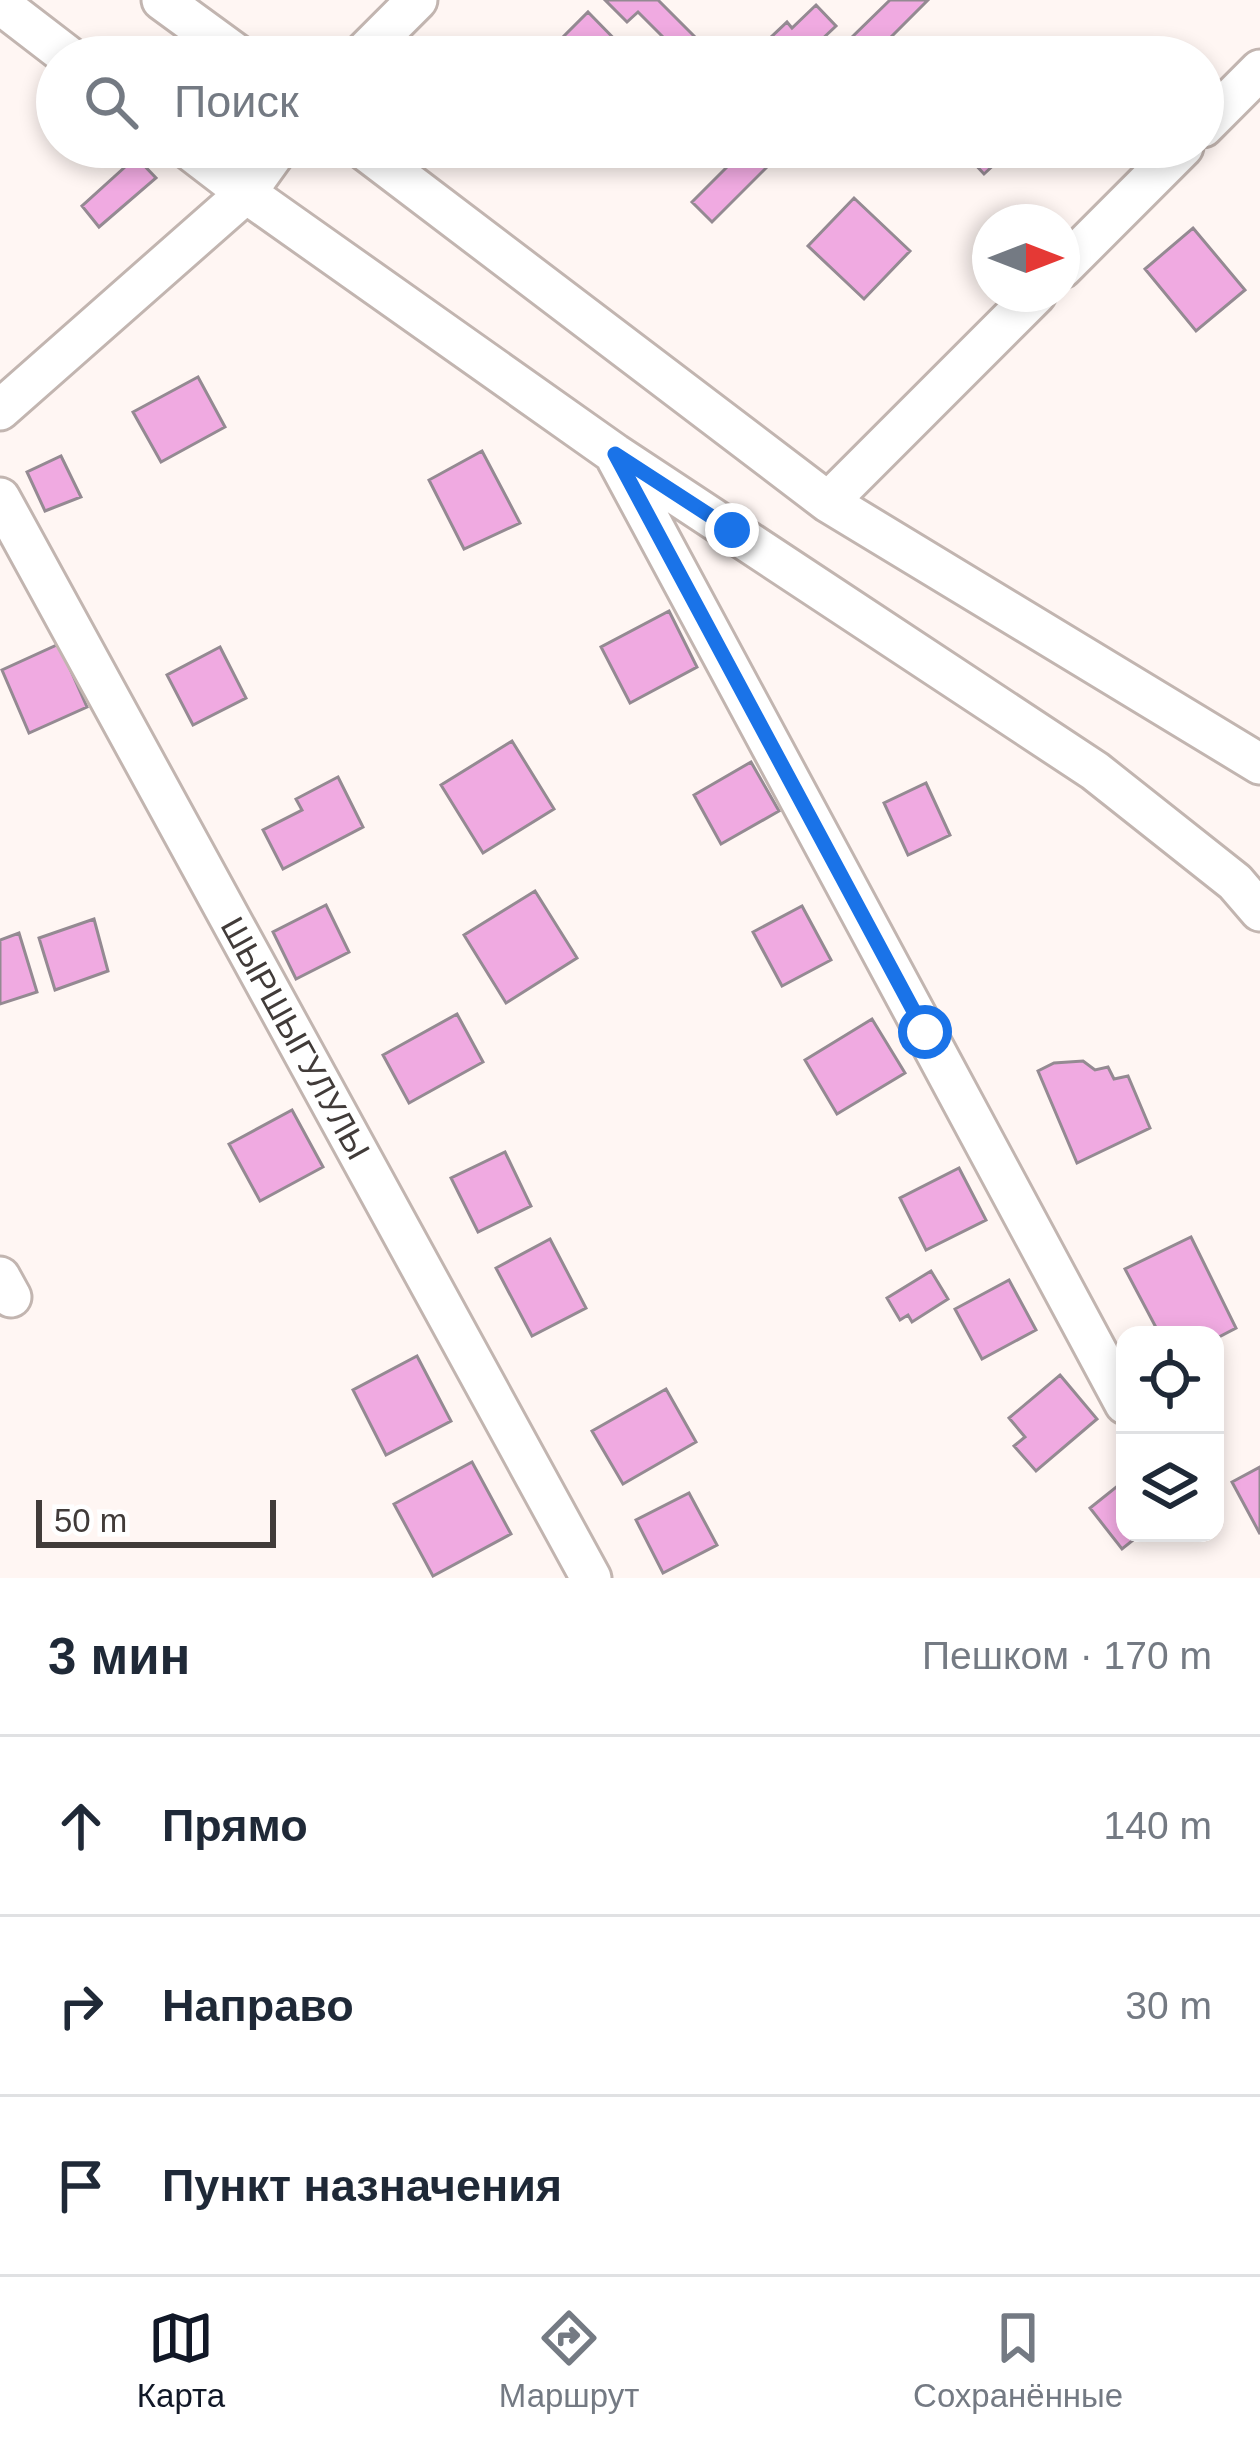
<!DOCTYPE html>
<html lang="ru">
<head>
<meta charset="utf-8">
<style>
	body { margin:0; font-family:Helvetica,sans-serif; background:#f2f2f3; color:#1f2937 }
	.controls { position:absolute; right:36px; bottom:36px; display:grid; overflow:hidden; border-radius:24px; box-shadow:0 6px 18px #0003 }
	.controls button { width:108px; height:108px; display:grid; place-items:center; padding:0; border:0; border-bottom:3px solid #e0e1e3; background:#fff; color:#1f2937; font:60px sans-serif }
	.compass { position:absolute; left:972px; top:204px; width:108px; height:108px; border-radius:50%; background:#fff; box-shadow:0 6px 18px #0003; rotate:90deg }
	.scale { position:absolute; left:36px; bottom:30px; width:240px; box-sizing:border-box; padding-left:12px; border:6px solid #413b39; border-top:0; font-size:33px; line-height:42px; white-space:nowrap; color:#413b39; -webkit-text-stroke:9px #fff; paint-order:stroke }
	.stop { position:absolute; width:36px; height:36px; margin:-27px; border:9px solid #1a73e8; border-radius:50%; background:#fff }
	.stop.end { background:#1a73e8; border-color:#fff; box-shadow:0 3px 12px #0008 }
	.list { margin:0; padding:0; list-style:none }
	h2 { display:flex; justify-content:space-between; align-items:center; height:156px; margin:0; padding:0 48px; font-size:51px }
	h2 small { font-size:39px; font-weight:400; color:#747a83 }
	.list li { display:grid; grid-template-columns:78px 1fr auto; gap:36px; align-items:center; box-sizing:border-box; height:180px; padding:0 48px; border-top:3px solid #e0e1e3 }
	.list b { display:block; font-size:45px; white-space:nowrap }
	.list em { font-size:39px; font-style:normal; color:#747a83 }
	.icon { flex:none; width:66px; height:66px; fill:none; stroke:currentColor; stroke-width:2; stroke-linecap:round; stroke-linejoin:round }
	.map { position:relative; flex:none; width:1260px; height:1578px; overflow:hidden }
	.search { position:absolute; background:#fff; box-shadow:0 6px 18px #0003; left:36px; right:36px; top:36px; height:132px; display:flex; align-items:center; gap:30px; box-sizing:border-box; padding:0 42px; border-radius:66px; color:#747a83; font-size:45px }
	.sheet { height:696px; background:#fff }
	nav { display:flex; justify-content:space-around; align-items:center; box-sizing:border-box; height:168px; border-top:3px solid #e0e1e3; background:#fff; font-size:33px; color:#747a83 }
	nav a { display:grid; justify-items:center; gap:6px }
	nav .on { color:#111827 }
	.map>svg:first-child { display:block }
	.building { fill:#f0aae1; stroke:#948a92; stroke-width:3 }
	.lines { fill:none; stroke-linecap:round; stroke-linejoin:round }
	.minor-casing { stroke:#c2b5b0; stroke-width:45 }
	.minor { stroke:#fff; stroke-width:39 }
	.route { stroke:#1a73e8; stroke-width:15 }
	.labels { text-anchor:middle; stroke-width:9; stroke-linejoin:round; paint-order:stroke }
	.street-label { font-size:33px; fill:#413b39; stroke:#fff }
</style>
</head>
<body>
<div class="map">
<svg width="1260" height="1578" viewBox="0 0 1260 1578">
	<rect width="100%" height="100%" fill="#fff6f3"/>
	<path class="building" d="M 605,0 L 658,0 L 715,57 L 683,57 L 638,12 L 627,22 Z
		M 890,0 L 928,0 L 871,57 L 865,57 L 849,40 Z
		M 816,5 L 836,26 L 803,57 L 750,57 L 787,22 L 792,28 Z
		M 588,12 L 632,57 L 543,57 Z
		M 747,147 L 787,147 L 712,222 L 692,202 Z
		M 959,147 L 1013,147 L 984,174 Z
		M 136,157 L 156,178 L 99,227 L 82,206 Z
		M 854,198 L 910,251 L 864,299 L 808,246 Z
		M 1193,228 L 1245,290 L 1196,331 L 1145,269 Z
		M 198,377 L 225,427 L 161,462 L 133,412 Z
		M 482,451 L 520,523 L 464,549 L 429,480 Z
		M 61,456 L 81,497 L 45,511 L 27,472 Z
		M 669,611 L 697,667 L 630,703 L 601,647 Z
		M 59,644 L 87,707 L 29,733 L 2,670 Z
		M 220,647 L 246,698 L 193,725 L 167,675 Z
		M 512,741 L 554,809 L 483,853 L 441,785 Z
		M 751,762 L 779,811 L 721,844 L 694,795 Z
		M 338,777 L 363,827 L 283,869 L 263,830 L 302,810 L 296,799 Z
		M 926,783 L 950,835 L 908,855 L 884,803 Z
		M 535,891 L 577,958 L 506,1003 L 464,935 Z
		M 326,905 L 349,952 L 296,979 L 273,932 Z
		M 802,906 L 831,960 L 782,986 L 753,932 Z
		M 94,919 L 108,971 L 55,990 L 39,938 Z
		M 19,933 L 37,992 L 0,1004 L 0,940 Z
		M 457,1014 L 483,1062 L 409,1103 L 383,1055 Z
		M 872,1019 L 905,1073 L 837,1114 L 805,1060 Z
		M 1083,1061 L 1095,1070 L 1108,1067 L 1114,1079 L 1128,1076 L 1150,1128 L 1077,1163 L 1038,1071 L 1054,1063 Z
		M 292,1110 L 323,1167 L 260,1201 L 229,1144 Z
		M 505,1152 L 531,1206 L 478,1232 L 451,1178 Z
		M 959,1168 L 986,1220 L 926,1250 L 900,1198 Z
		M 1191,1237 L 1236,1328 L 1215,1339 L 1215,1335 L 1160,1335 L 1125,1269 Z
		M 550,1239 L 586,1308 L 532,1336 L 496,1268 Z
		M 931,1271 L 948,1299 L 912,1322 L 908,1315 L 900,1320 L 887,1298 Z
		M 1009,1280 L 1036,1330 L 982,1359 L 955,1309 Z
		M 417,1356 L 451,1421 L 386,1455 L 353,1390 Z
		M 1060,1375 L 1097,1419 L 1036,1471 L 1014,1446 L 1025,1437 L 1009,1418 Z
		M 666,1389 L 696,1442 L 623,1484 L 592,1431 Z
		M 472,1462 L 511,1534 L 433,1576 L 394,1504 Z
		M 1260,1467 L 1260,1534 L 1232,1482 Z
		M 1125,1480 L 1125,1533 L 1142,1533 L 1122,1549 L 1090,1508 Z
		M 689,1493 L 717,1545 L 663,1573 L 636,1520 Z"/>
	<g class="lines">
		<g class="minor-casing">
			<path id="minor" d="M 162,0 L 240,57
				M 0,4 L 69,57
				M 360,57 L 417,0
				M 1203,127 L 1260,70
				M 186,147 L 246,193 L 279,147
				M 361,147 L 828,502 L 1260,764
				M 1062,268 L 1183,147
				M 0,410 L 246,193 L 615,454 L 1095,771 L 1235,882 L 1260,911
				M 617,459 L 1125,1404
				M 0,498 L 591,1578
				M 828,502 L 1036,294
				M 0,1277 L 11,1297"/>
		</g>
		<use href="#minor" class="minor"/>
	</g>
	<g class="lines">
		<path class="route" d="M 732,530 L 615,454 L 925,1032"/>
	</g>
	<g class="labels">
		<g class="street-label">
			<text transform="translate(296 1038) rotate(61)" y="12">ШЫРШЫГУЛУЛЫ</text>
		</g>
	</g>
</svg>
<div class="controls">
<button><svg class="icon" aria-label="locate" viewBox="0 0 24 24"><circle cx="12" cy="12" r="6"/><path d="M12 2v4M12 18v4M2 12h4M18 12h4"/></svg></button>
<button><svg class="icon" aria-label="layers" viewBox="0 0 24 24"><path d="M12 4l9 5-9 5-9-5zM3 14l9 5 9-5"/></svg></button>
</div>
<svg class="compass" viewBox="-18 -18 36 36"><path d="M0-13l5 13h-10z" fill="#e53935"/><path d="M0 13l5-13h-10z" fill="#747a83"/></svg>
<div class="scale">50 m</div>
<div class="stop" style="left:925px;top:1032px"></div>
<div class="stop end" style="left:732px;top:530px"></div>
<div class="search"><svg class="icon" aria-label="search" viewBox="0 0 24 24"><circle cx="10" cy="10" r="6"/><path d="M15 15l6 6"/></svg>Поиск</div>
</div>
<section class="sheet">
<h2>3 мин<small>Пешком · 170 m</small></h2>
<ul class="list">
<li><svg class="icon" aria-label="ahead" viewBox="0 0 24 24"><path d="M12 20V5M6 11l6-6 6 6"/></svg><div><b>Прямо</b></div><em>140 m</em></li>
<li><svg class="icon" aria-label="right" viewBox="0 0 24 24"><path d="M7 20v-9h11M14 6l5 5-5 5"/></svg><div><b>Направо</b></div><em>30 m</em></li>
<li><svg class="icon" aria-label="arrive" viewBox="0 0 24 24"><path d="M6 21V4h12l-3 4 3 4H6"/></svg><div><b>Пункт назначения</b></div></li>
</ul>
</section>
<nav>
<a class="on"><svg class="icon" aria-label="map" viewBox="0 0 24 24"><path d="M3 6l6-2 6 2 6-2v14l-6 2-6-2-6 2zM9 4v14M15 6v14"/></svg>Карта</a>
<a><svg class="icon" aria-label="directions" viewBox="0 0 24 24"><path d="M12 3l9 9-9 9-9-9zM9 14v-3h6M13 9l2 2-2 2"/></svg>Маршрут</a>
<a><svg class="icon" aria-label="saved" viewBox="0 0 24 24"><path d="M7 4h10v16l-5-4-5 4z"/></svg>Сохранённые</a>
</nav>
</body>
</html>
